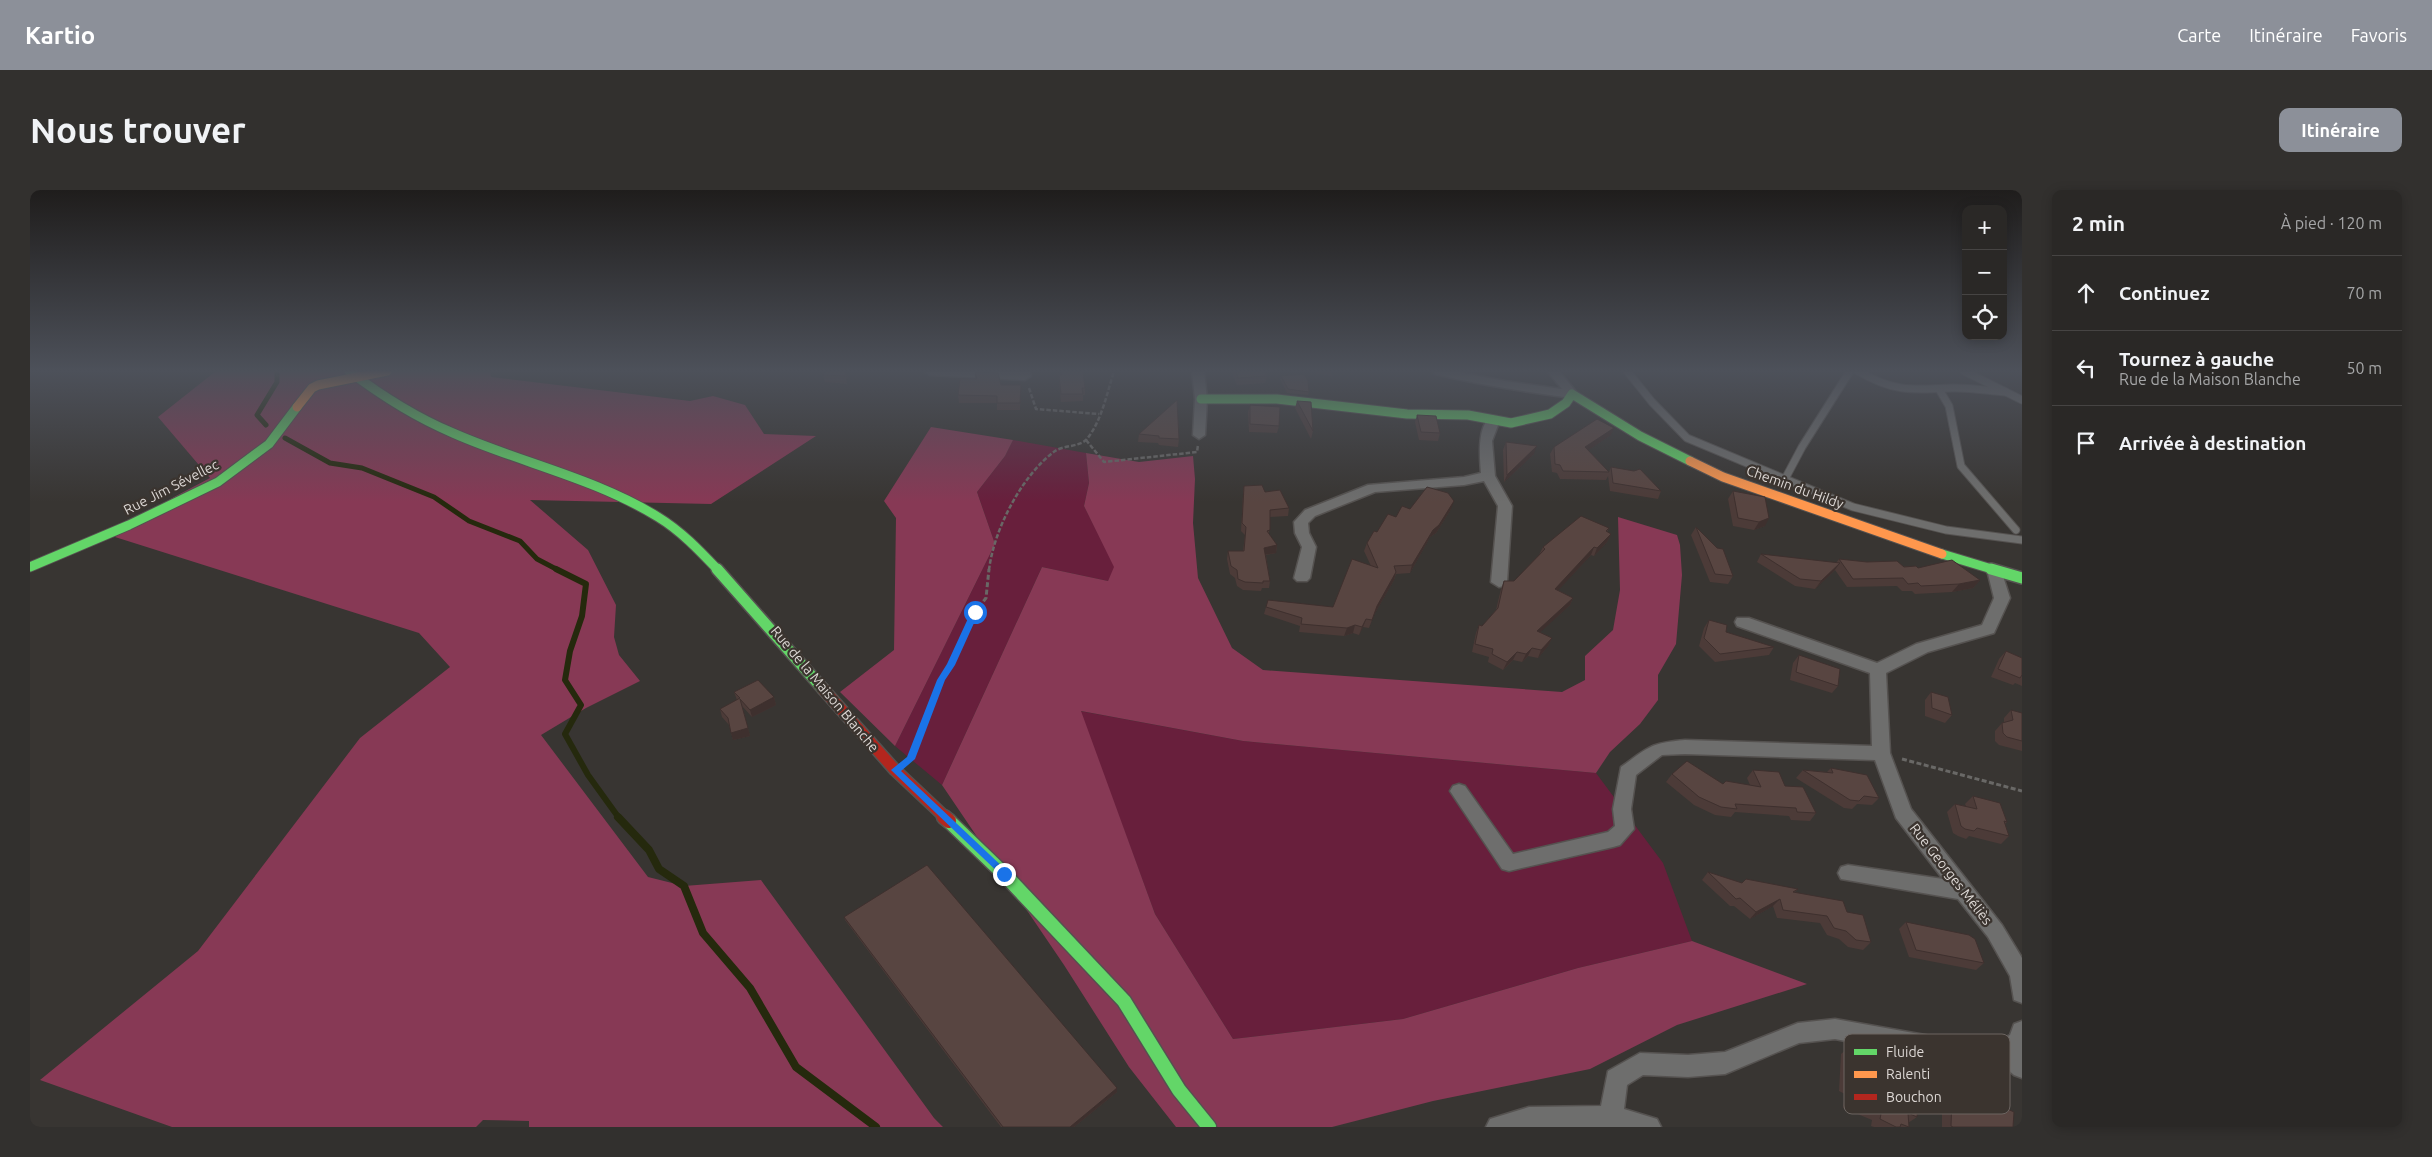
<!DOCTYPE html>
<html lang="fr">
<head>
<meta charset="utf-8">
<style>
	:root { --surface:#2a2826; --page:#32302e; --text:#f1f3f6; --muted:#a5a6a7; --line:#464443; --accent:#8c9099 }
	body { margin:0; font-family:Ubuntu,sans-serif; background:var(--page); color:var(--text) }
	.controls { position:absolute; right:15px; top:15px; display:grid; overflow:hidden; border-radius:10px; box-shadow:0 2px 12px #0003 }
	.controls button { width:45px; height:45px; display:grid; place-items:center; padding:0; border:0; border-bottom:1px solid var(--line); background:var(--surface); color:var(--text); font:25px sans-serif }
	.stop { position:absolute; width:15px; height:15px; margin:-11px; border:4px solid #1a73e8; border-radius:50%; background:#fff }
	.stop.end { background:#1a73e8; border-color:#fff; box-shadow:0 1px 5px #0008 }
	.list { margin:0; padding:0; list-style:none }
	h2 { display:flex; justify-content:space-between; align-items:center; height:65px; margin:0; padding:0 20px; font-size:21px }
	h2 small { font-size:16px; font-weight:400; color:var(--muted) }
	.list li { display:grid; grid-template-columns:32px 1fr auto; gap:15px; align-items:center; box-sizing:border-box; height:75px; padding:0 20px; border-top:1px solid var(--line) }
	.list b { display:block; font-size:19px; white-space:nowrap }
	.list p { margin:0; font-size:16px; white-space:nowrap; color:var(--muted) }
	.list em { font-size:16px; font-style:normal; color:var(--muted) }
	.icon { flex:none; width:28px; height:28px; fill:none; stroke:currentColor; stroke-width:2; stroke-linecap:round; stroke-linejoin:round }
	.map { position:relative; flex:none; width:1992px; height:937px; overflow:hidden; border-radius:10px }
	header { display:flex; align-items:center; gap:30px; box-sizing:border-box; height:70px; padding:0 25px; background:var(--accent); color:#fff }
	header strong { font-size:24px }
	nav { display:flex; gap:28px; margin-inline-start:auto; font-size:18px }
	.intro { display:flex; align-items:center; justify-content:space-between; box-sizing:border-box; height:120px; padding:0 30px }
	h1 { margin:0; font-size:35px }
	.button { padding:12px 22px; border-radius:10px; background:var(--accent); color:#fff; font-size:18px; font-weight:700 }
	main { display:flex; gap:30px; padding:0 30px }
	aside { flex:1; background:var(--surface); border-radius:10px; box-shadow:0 2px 12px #0003 }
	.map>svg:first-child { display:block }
	.green { fill:#681f3c }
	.forest { fill:#873955 }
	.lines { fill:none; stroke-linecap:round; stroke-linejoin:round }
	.stream-far2 { stroke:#25290d; stroke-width:5 }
	.stream-far1 { stroke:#25290d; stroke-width:6 }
	.stream { stroke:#25290d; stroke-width:8 }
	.lane-casing { stroke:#555250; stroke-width:9 }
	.street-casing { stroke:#555250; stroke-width:3 }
	.fast-far2-casing { stroke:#555250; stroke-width:11 }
	.fast-far1-casing { stroke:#555250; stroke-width:14 }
	.fast-casing { stroke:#555250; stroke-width:17 }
	.slow-casing { stroke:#555250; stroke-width:11 }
	.jam-far1-casing { stroke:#555250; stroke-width:14 }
	.jam-casing { stroke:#555250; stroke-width:17 }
	.path-far1 { stroke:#696866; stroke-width:2.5; stroke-dasharray:4.5 2; stroke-linecap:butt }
	.path { stroke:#696866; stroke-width:3; stroke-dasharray:5 2.5; stroke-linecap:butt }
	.lane { stroke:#6e6e6d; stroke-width:7 }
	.street { fill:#6e6e6d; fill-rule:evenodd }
	.fast-far2 { stroke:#63d668; stroke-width:9 }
	.fast-far1 { stroke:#63d668; stroke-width:11 }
	.fast { stroke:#63d668; stroke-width:14 }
	.slow { stroke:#ff974d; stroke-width:9 }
	.jam-far1 { stroke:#b3261e; stroke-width:11 }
	.jam { stroke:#b3261e; stroke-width:14 }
	.wall { fill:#4c3b38 }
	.shaded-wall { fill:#3e302e }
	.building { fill:#584541; stroke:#3e302e }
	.route { fill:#1a73e8 }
	.labels { text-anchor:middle; stroke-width:4.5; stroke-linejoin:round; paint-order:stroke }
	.street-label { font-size:14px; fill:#ddd8d5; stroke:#3b342f }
	.key { fill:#3b342f; stroke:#6c6561; stroke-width:1 }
	.key-label { font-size:14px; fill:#ddd8d5 }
</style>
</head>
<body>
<header>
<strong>Kartio</strong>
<nav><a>Carte</a><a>Itinéraire</a><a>Favoris</a></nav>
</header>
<div class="intro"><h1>Nous trouver</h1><a class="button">Itinéraire</a></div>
<main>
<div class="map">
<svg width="1992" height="937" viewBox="0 0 1992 937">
	<rect width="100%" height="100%" fill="#383532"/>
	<g class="green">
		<path d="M983,250l73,13 3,30 -5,23 31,61 -7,14 -66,-14 -100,218 -47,-39 100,-202 -18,-52 28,-36z"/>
		<path d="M1050,521l163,30 353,32 67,90 29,78 -114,27 -175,51 -170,20 -78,-125z"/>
	</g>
	<g class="forest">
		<path d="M186,181h274l1,6 199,24 23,-5 32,9 19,29 52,2 -105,68 -181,-4 58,50 28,55 -2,32 5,18 21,26 -54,27 -45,27 107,142 36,9 77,-6 173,238 9,9h-414v-6l-46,-1 -7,7h-304l-132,-47 158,-129 162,-213 90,-71 -31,-34 -304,-96 59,-40 36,-19 -52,-61z"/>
		<path d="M901,237l82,13 -8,16 -28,36 18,52 -100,202 -55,-54 54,-42 2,-132 -12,-17z"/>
		<path d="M1056,263l53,9 54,-6 2,23 -2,44 5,55 34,70 31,22 299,22 23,-12v-24l28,-26 7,-40 -2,-73 59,18 3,10 2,30 -6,69 -18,31v25l-18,24 -30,28 -14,21 -353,-32 -162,-30 74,203 78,125 170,-20 175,-51 114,-27 115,43 -130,41 -87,44 -157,32 -101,26h-156l-47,-60 -65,-102 -122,-180 100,-218 66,14 6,-14 -30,-61 5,-23z"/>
	</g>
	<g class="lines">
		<g class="stream-far2">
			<path d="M236,235l-9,-10 20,-33v-11"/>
			<path d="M255,248l45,25 32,5 72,29 35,24 51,20 17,18 21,11"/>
		</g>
		<path class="stream-far1" d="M526,379l30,15 -4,32 -12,35 -5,29 16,25 -16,29 23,41 31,43"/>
		<path class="stream" d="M588,627l31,33 10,19 25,17 19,47 47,55 46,79 80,60"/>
		<g class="lane-casing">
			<g id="lane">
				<path d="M1597,181l25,31 35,36 98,41"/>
				<path d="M1820,181l-48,76 -17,32 68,28 93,23 76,10"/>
				<path d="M1828,181c35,21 54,19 93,17 18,-1 37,3 55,4"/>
				<path d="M1934,181l58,29"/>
				<path d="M1909,199l10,17 12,60 55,64"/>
			</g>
		</g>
		<g class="street-casing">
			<g id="street">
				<path d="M894,181h106l1,5 -6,4 -95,-5z"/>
				<path d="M1162,181h12l3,28 -2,36 -6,4 -6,-4 2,-36z"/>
				<path d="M1403,181h20l52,10 57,8 -15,-18h12l19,23 -6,4c-46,-6 -92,-13 -137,-24z"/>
				<path d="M1464,226l6,4 -8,21 3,35 17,30 -5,76 -3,4 -5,1 -8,-5 7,-76 -14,-25 -20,4 -89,7 -60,24 -7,7 1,10 7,14 -6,31 -3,3h-10l-3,-3 8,-31 -7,-14 -1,-11 11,-12 63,-25 96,-8 17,-4c-1,-13 -5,-52 13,-57z"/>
				<path d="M1964,375l7,5 9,28 -16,35 -66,19 -42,21 4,80 21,56 91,116 20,33v45l-8,-3 -4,-24 -22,-39 -30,-38 -117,-20 -3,-6 3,-6 7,-2 95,14 -47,-61 -21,-58 -190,-6 -23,1 -26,20 -5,34 3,20 -14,16 -7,2 -104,24 -7,-2 -52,-78 3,-5 6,-2 6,2 48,68 95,-22 7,-6 -2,-17 8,-42c28,-20 29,-24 64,-27l187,6 -2,-73 -133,-47 -2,-4 2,-4h12l128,45 39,-19 66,-19 12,-27 -7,-28z"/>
				<path d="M1805,829l135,24 30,-3 10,-5 4,-11 8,-3v57l-8,-3 -16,-14 -28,4 -135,-26 -36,4 -74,31 -37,3 -45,-2 -16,10 -3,24 33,10 4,8h-175l4,-8 39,-12 72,-1 7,-35 32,-18 48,2 37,-3 73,-29z"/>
			</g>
		</g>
		<g class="fast-far2-casing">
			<g id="fast-far2">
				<path d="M319,181c33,25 66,46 104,62 68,30 142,45 205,84 23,14 41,33 60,53"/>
				<path d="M1171,209h76l130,15 61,1 43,8 39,-9 16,-11 6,-9 68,42 50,25"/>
				<path d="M1912,364l53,16"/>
				<path d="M0,377l99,-42 89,-43 51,-38 28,-37"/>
			</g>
		</g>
		<g class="fast-far1-casing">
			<g id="fast-far1">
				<path d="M687,379l106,120"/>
				<path d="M1961,379l31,9"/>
			</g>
		</g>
		<g class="fast-casing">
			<path id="fast" d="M919,631l55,53 120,127 55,89 30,37"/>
		</g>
		<g class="slow-casing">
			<g id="slow">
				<path d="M267,217l15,-19 6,-3 69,-14"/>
				<path d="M1660,271l33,16 219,77"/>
			</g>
		</g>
		<g class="jam-far1-casing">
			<path id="jam-far1" d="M793,499l72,81 51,48"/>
		</g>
		<g class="jam-casing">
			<path id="jam" d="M914,627l5,4"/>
		</g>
		<g class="path-far1">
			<path d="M999,198l7,21 63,5"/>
			<path d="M1056,250l18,22 93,-10 1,-7"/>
			<path d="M959,380c5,-41 33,-95 66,-119 9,-6 25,-4 32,-12 15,-19 20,-46 27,-68"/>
		</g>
		<g class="path">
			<path d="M881,567l30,-77 10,-15 24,-53 11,-14 3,-29"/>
			<path d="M1872,569l120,32"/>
		</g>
		<use href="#lane" class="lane"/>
		<use href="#street" class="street"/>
		<use href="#fast-far2" class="fast-far2"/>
		<use href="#fast-far1" class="fast-far1"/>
		<use href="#fast" class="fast"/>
		<use href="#slow" class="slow"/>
		<use href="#jam-far1" class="jam-far1"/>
		<use href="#jam" class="jam"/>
	</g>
	<g class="wall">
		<path d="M792,181h25v13l-22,-2z"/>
		<path d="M1031,181h22l2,17v7h-2v6l-22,1 -2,-19v-8h2z"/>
		<path d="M1201,181h33l3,5 -2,7 -28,2z"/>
		<path d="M1286,181h17l-1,5 -16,-2z"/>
		<path d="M945,182l26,13h20l-1,25h-23v-7h-38l-1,-8 17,-16z"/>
		<path d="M1251,186l28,16 -1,3 -21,-2 -7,-14z"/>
		<path d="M1147,210l2,39 -1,8 -19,-2 -1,-2 -20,-1 1,-8z"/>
		<path d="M1267,211l16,30 -2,8 -16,-31z"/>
		<path d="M1220,215l29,21 -2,7 -28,-1 -1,-20z"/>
		<path d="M1387,225l23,18 -2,8 -19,-1 -4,-18z"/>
		<path d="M1581,245l-23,15 21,22 2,-5 50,24 -3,8 -48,-8 -2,-15 -2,4 -46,-1 -3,-6 -5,-1 -2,-18 4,-7z"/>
		<path d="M1476,252l28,12 -30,28 -1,-32z"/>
		<path d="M1214,296l21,6 24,16 -1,8 -18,1 -1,17 8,11 -1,8 -10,2 4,26 -1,7h-7l-1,3 -18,-1 -6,-4 -2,-8 -5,-4 -3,-15 1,-8h15l2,-16 -4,-4 2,-37z"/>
		<path d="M1703,301l32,35 -11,4 -21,-4 -5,-27z"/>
		<path d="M1380,319h41l-15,24 -6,4 -20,36 -14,1 -2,6 -19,33 -6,15 -6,-1 -4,8 -6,-2 -9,3 -45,-4 1,-6 -36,-12 2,-7h67l38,-41 -7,-15 3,-8 10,-11 19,-15z"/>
		<path d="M1666,337l37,49 -5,8 -18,-2 -19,-47z"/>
		<path d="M1579,338l-2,4 4,2 -4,8 -13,14 -3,-1 -33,35 15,8 -3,7 -30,27 12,6 -4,8 -10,12 -10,-2 -6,6 -9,-2 -10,10 -15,-8 1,-5 -17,-5 4,-19 3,-8 3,1 14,-16 5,-21 3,-8h10l25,-26 4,-8z"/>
		<path d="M1731,364l75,9 3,-4 79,9 62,12 -7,8 -21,4 -37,2 -3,-3h-10l-5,-5 -50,1 -12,-17 -20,19 -20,-3 -38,-24z"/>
		<path d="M1679,430l17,12 48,15 -5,8 -54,7 -16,-16 5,-18z"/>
		<path d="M1976,461l16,7v28l-7,-3 -2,2 -22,-8 8,-18z"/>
		<path d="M1769,465l39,31 -6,7 -42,-13 3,-17z"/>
		<path d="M704,502l40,5 2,8 -24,12 -10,-11 8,30 -17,4 -4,-15 -7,-8 -2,-8 17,-9z"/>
		<path d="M1901,502l21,23 -7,8 -20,-7v-16z"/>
		<path d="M1981,520l11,3v38l-23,-6 -4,-4v-10l7,-8 2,-1v-4z"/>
		<path d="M1801,578l48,30 -7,7 -15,-1 -5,5 -8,-1 -48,-30 7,-8 24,2z"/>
		<path d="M1723,580l32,16 31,27 -6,8 -19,-1 -2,-4 -54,-4 -4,5 -16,-2 -21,-10 -28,-23 6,-8 51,10 27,1 -3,-7z"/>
		<path d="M1943,606l34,26 -2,2 4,12 -8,8 -32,-8 -3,3 -8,-3 -5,-3 -6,-21 8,-8 11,2 -1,-2z"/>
		<path d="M1678,682l34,11 56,6 -3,3 52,20 24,30 -8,8 -15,-3 -9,-8 -12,-4 -7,-12 -43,-5 -4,-12 -23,13 -16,-13h-4l-28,-26z"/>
		<path d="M814,727l273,171v4l-43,35h-73l-156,-207z"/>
		<path d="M1876,732l78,41 -8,7 -67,-13 -10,-28z"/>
		<path d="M1819,857l32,38 36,32 -9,6 1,4h-35l-3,-1 1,-6 -29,-12 2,-14 -6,-3 2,-37z"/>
		<path d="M1922,907l19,8v-2l10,-6 32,30h-71v-24z"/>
	</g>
	<g class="shaded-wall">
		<path d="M816,181h1v13l-1,-8z"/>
		<path d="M1584,238l-3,7 -30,20 4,-8z"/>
		<path d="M1507,256l-3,8 -30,28 3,-7z"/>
		<path d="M1424,311l-3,8 -15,24 -6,4 -20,36 2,-8 21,-35z"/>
		<path d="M1739,328l-4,8 -11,4 5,-8z"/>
		<path d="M1581,344l-4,8 -13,14 3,-8z"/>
		<path d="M1247,355l-1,8 -13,2 1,-7z"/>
		<path d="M1564,357l-3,8 -39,42 3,-8z"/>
		<path d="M1810,373l-6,8 -19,18 6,-8z"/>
		<path d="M1366,382l-2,8 -19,33 -6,15 8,-22z"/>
		<path d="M1950,390l-7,8 -21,4 7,-8z"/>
		<path d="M1543,408l-3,7 -36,33 3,-7z"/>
		<path d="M1336,429l-3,8 -4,8 3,-8z"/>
		<path d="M1325,435l-2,8 -9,3 3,-8z"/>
		<path d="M1522,448l-4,8 -10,12 3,-8z"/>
		<path d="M1502,458l-4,8 -6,6 4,-8z"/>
		<path d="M1487,462l-4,8 -10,10 4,-8z"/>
		<path d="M744,507l2,8 -24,12 -2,-7z"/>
		<path d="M718,538l2,8 -17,4 -2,-7z"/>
		<path d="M1750,709l-7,7 -23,13 6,-7z"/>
		<path d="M1087,898v4l-43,35h-4z"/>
	</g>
	<g class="building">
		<path d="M795,181h21v5l-23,-1z"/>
		<path d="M1031,181h22l2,17h-3l1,6h-22l-2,-19h3z"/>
		<path d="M1206,181h28l3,5 -29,2z"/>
		<path d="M945,182l23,1 3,12h20l-1,18h-23v-7l-39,-1 2,-16h17z"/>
		<path d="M1274,184l4,7 1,11 -21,-3 -7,-13z"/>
		<path d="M1147,210l2,39 -20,-1v-2l-20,-2z"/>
		<path d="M1267,211l14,1 2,29z"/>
		<path d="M1220,215l30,2 -1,19 -29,-2z"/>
		<path d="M1387,225l19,1 4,17 -19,-1z"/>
		<path d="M1567,229l17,9 -29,19 24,25 -46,-1 -3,-6 -5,-1 -1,-17z"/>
		<path d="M1476,252l31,4 -30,29z"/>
		<path d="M1581,277l23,4 6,-2 21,22 -48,-8z"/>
		<path d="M1232,295l3,7 15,-2 9,18 -19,2v20l-3,1 10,14 -13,3 6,33h-7v2l-18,-1 -7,-3 -1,-9 -6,-4 -3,-15h16l2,-24 -4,-4 2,-37z"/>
		<path d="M1397,297l21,6 6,8 -15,24 -6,5 -21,35 -18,1 2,6 -19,34 -5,14 -6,-1 -4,8 -7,-2 -8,3 -46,-4 1,-6 -36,-11 2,-7 65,7 19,-48 26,9 -11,-25 7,-12 3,1 11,-18 8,3 6,-11 8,3z"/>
		<path d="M1703,301l32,6 4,21 -10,4 -21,-4z"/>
		<path d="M1551,326l28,12 -3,3 5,3 -14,14 -3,-1 -39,42 18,9 -36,33 15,7 -11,12 -9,-2 -6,6 -9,-2 -10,10 -15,-8 1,-5 -18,-5 4,-19 3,1 16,-18 6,-27h10l31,-32 -2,-2z"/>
		<path d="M1666,337l21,21 6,1 10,27 -18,-2z"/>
		<path d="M1731,364l79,9 -19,18 -21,-2z"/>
		<path d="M1809,369l28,3 30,-1 7,6 12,-1 2,2 34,-8 28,20 -21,4 -38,2 -3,-3 -10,1 -5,-6 -50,1z"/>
		<path d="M1679,430l18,5 -1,7 48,15 -54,7 -16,-16z"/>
		<path d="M1976,461l16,7v17l-2,3 -22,-9z"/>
		<path d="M1769,465l41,14 -2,17 -42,-14z"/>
		<path d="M728,490l16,17 -24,13 -10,-11 8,29 -17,5 -3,-15 -8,-9 20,-11 -6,-6z"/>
		<path d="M1901,502l17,5 4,18 -20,-7z"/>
		<path d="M1981,520l11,3v28l-15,-4 -4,-4 -1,-10 11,-3z"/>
		<path d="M1657,571l36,23 3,-3 35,6 -8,-17 26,2 6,14 18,1 13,26 -19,-1 -1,-4 -61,-4 2,5 -16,-2 -22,-10 -27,-23z"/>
		<path d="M1801,578l36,7 12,23 -15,-2 -5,5 -9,-1 -47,-30 30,3z"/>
		<path d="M1943,606l27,7 7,19 -3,-1 5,15 -32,-8 -3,3 -9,-2 -4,-3 -6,-22 22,5z"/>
		<path d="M897,675l190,223 -47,39h-67l-159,-210z"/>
		<path d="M1678,682l34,11 4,-4 52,10 -5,3 50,9 4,11 16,3 8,27 -15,-2 -10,-9 -12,-3 -7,-12 -44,-6 -3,-11 -24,13 -16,-14 -4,1z"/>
		<path d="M1876,732l63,13 6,4 9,24 -68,-13z"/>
		<path d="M1819,857l34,15 -2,23 37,14 -1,18 -9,-4 1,14 -8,-3 -1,3h-4l-16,-8 1,-5 -29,-13 1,-14 -5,-2z"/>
		<path d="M1922,907l28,12 1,-12 33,15 -1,15h-60l-2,-1z"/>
	</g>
	<linearGradient id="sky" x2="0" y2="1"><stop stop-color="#1f1d1c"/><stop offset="0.58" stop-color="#4d515a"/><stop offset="1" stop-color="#4d515a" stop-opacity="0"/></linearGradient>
	<rect width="1992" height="312" fill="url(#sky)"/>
	<path class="route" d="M945,420l4,2 -24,53 -10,15 -30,79 -14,12 106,100v6l-3,1 -113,-108 16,-13 30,-77 10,-16 24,-52z"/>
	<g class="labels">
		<g class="street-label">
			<text transform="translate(141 297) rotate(-27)" y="5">Rue Jim Sévellec</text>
			<text transform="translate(1765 297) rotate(20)" y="5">Chemin du Hildy</text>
			<text transform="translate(795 499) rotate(50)" y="5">Rue de la Maison Blanche</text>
			<text transform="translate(1921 684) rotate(52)" y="5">Rue Georges Méliès</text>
		</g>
	</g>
	<rect x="1814" y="844" width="166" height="80" rx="8" class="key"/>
	<rect x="1824" y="859" width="23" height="6" fill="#63d668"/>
	<rect x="1824" y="881" width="23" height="7" fill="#ff974d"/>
	<rect x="1824" y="904" width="23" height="6" fill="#b3261e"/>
	<g class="key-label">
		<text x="1856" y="867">Fluide</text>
		<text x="1856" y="889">Ralenti</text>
		<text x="1856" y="912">Bouchon</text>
	</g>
</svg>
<div class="controls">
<button>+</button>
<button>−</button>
<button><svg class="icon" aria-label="locate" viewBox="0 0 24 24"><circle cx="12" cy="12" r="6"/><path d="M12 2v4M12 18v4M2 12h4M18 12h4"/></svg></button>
</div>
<div class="stop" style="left:945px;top:422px"></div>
<div class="stop end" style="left:974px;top:684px"></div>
</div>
<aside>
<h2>2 min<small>À pied · 120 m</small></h2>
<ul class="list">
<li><svg class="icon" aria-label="ahead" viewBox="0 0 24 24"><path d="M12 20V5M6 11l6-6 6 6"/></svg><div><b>Continuez</b></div><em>70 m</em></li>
<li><svg class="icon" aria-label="left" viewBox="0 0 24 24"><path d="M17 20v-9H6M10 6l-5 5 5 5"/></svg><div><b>Tournez à gauche</b><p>Rue de la Maison Blanche</p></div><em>50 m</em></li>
<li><svg class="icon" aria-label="arrive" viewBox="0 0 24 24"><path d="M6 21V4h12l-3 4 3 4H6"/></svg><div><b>Arrivée à destination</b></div></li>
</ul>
</aside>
</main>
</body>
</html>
